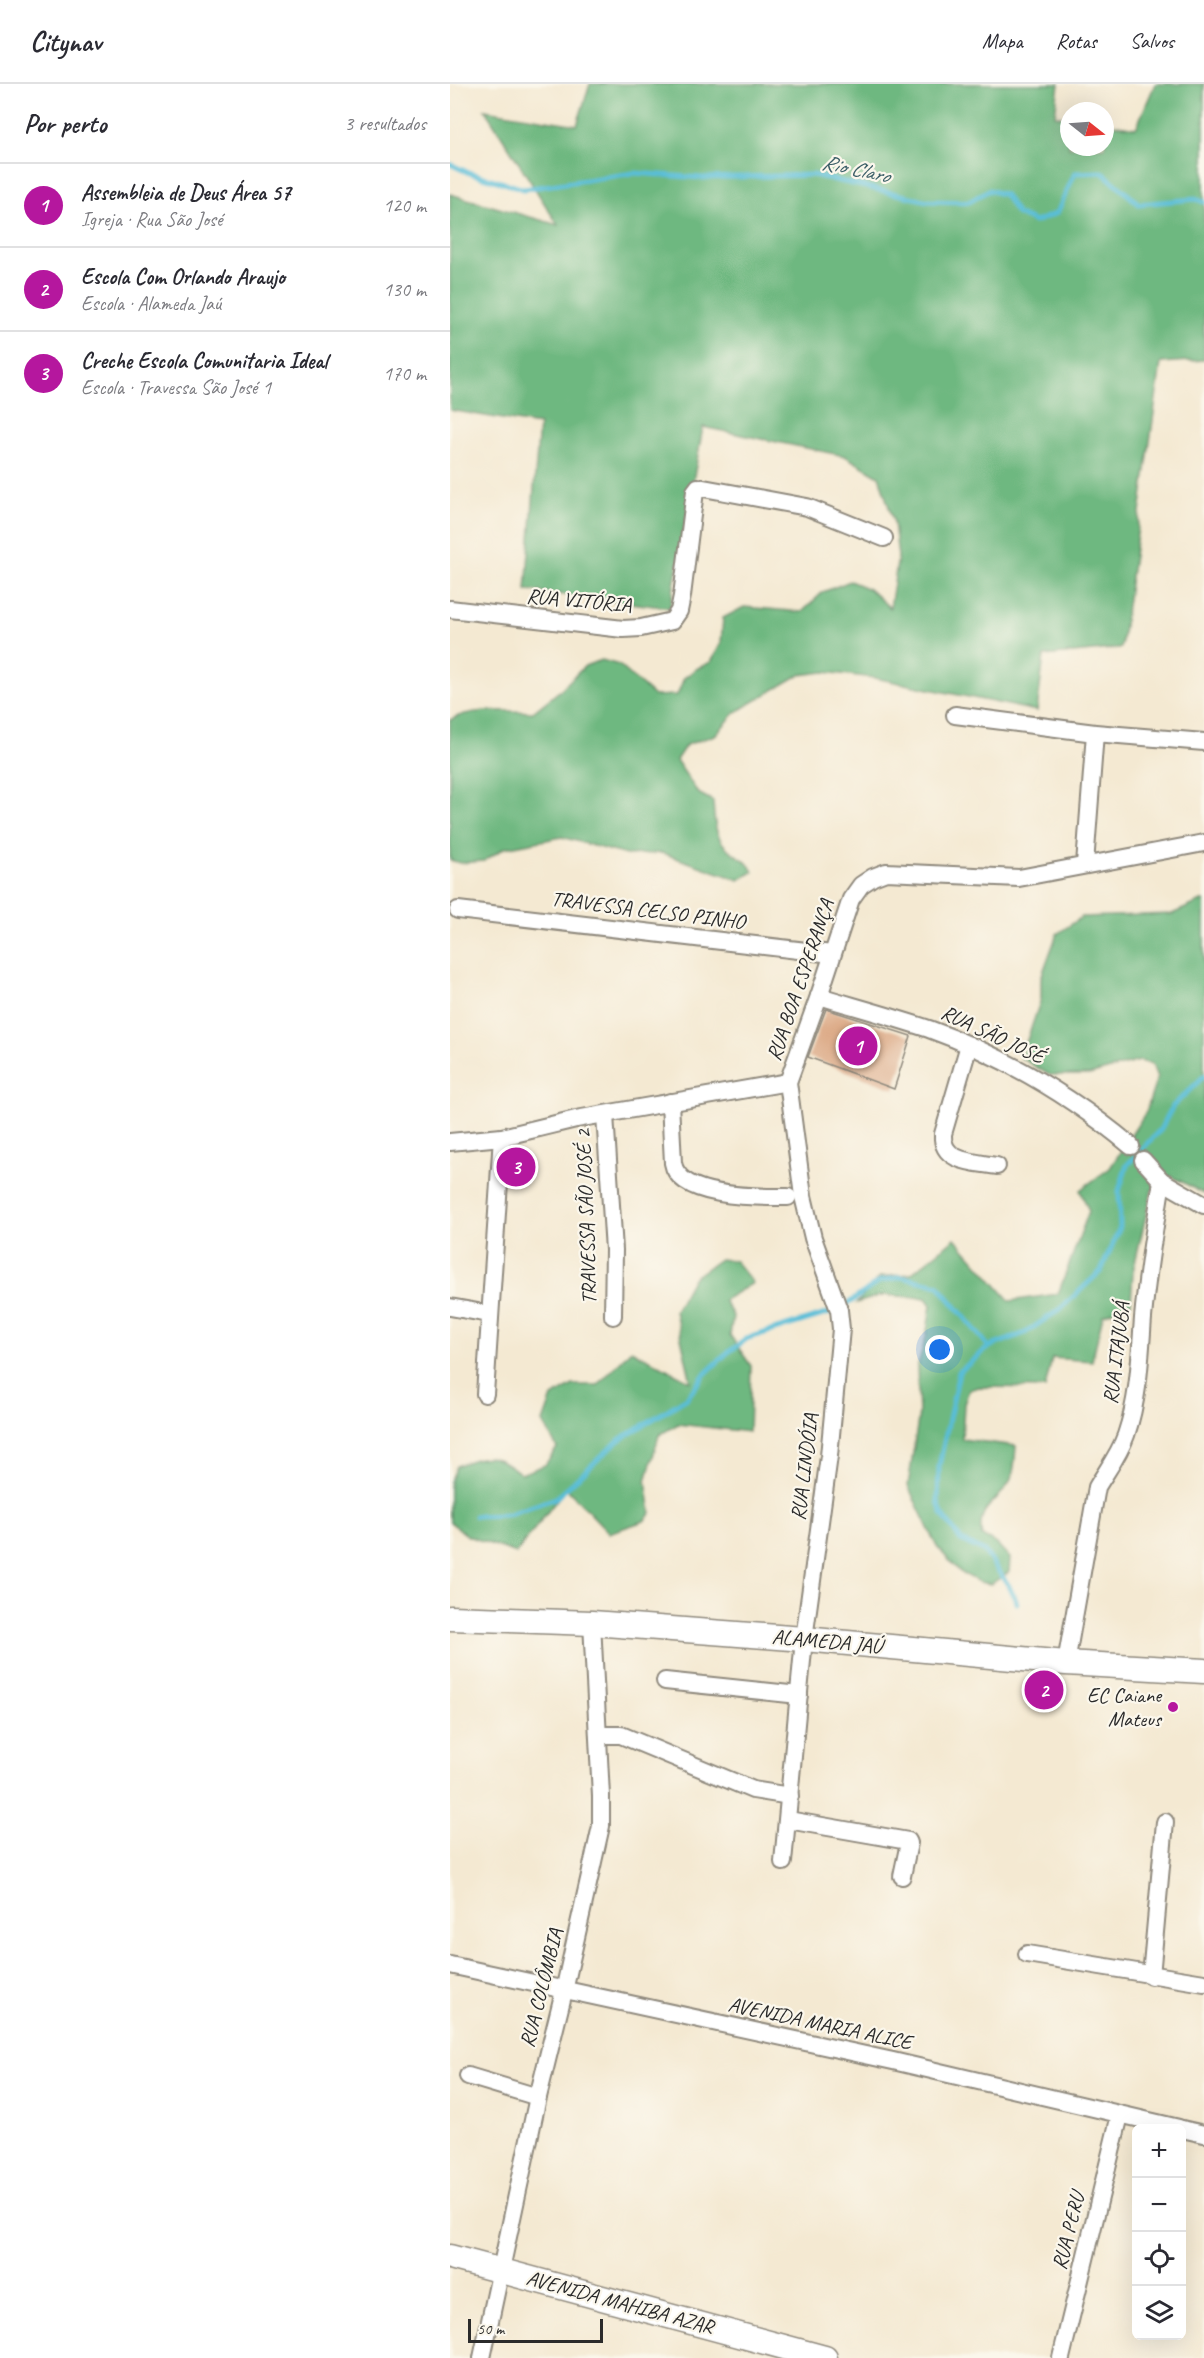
<!DOCTYPE html>
<html lang="pt">
<head>
<meta charset="utf-8">
<style>
	:root { --surface:#fff; --page:#f2f2f3; --text:#2b2b33; --muted:#7c7c81; --line:#e1e1e2; --accent:#b5179e }
	body { margin:0; font-family:Caveat,sans-serif; background:var(--page); color:var(--text) }
	.controls { position:absolute; right:18px; bottom:18px; display:grid; overflow:hidden; border-radius:9px; box-shadow:0 6px 24px #0002 }
	.controls button { width:54px; height:54px; display:grid; place-items:center; padding:0; border:0; border-bottom:2px solid var(--line); background:var(--surface); color:var(--text); font:30px sans-serif }
	.compass { position:absolute; left:610px; top:18px; width:54px; height:54px; border-radius:50%; background:var(--surface); box-shadow:0 6px 24px #0002; rotate:107deg }
	.scale { position:absolute; left:18px; bottom:15px; width:135px; box-sizing:border-box; padding-left:6px; border:3px solid #2b2b2b; border-top:0; font-size:16px; line-height:21px; white-space:nowrap; color:#2b2b2b; -webkit-text-stroke:4px #fbf7ec; paint-order:stroke }
	.you { position:absolute; left:490px; top:1266px; width:21px; height:21px; margin:-15px; border:4px solid #fff; border-radius:50%; background:#1a73e8; box-shadow:0 0 0 9px #1a73e833 }
	.badge { display:grid; place-items:center; width:39px; height:39px; border-radius:50%; background:var(--accent); color:#fff; font-size:20px; font-weight:700 }
	.pin { position:absolute; translate:-50% -50%; border:3px solid #fff; box-shadow:0 2px 6px #0006 }
	.list { margin:0; padding:0; list-style:none }
	h2 { display:flex; justify-content:space-between; align-items:center; height:78px; margin:0; padding:0 24px; font-size:26px }
	h2 small { font-size:20px; font-weight:400; color:var(--muted) }
	.list li { display:grid; grid-template-columns:39px 1fr auto; gap:18px; align-items:center; box-sizing:border-box; height:84px; padding:0 24px; border-top:2px solid var(--line) }
	.list b { display:block; font-size:22px; white-space:nowrap }
	.list p { margin:0; font-size:20px; white-space:nowrap; color:var(--muted) }
	.list em { font-size:20px; font-style:normal; color:var(--muted) }
	.icon { flex:none; width:33px; height:33px; fill:none; stroke:currentColor; stroke-width:2; stroke-linecap:round; stroke-linejoin:round }
	.map { position:relative; flex:none; width:754px; height:2274px; overflow:hidden }
	header { display:flex; align-items:center; gap:36px; box-sizing:border-box; height:84px; padding:0 30px; background:var(--surface); border-bottom:2px solid var(--line) }
	header strong { font-size:28px }
	nav { display:flex; gap:33px; margin-inline-start:auto; font-size:21px }
	main { display:flex }
	aside { flex:1; background:var(--surface) }
	.map>svg:first-child { display:block }
	.forest { fill:#6eb880; stroke:#4c7256; stroke-width:1.5 }
	.lines { fill:none; stroke-linecap:round; stroke-linejoin:round }
	.stream { stroke:#59bdd7; stroke-width:5 }
	.building { fill:#ddab88 }
	.street-casing { stroke:#908a7e; stroke-width:20 }
	.secondary-casing { stroke:#908a7e; stroke-width:27 }
	.street { stroke:#fff; stroke-width:16 }
	.secondary { stroke:#fff; stroke-width:24 }
	.poi-dot { fill:#b5179e; stroke:#fbf7ec; stroke-width:2 }
	.labels { text-anchor:middle; stroke-width:4.5; stroke-linejoin:round; paint-order:stroke }
	.street-label { font-size:21px; fill:#2b2b2b; stroke:#fbf7ec }
	.poi-label { font-size:21px; fill:#2b2b2b; stroke:#fbf7ec; text-anchor:end }
	.water-label { font-size:22px; font-style:italic; fill:#3b5e67; stroke:#fbf7ec }
</style>
</head>
<body>
<header>
<strong>Citynav</strong>
<nav><a>Mapa</a><a>Rotas</a><a>Salvos</a></nav>
</header>
<main>
<aside>
<h2>Por perto<small>3 resultados</small></h2>
<ul class="list">
<li><span class="badge">1</span><div><b>Assembleia de Deus Área 57</b><p>Igreja · Rua São José</p></div><em>120 m</em></li>
<li><span class="badge">2</span><div><b>Escola Com Orlando Araujo</b><p>Escola · Alameda Jaú</p></div><em>130 m</em></li>
<li><span class="badge">3</span><div><b>Creche Escola Comunitaria Ideal</b><p>Escola · Travessa São José 1</p></div><em>170 m</em></li>
</ul>
</aside>
<div class="map">
<svg width="754" height="2274" viewBox="0 0 754 2274">
	<rect width="100%" height="100%" fill="#fbf7ec"/>
	<filter id="ink" filterUnits="userSpaceOnUse"><feTurbulence type="fractalNoise" baseFrequency=".0167" numOctaves="2"/><feDisplacementMap in="SourceGraphic" scale="12" xChannelSelector="R" yChannelSelector="G"/><feConvolveMatrix kernelMatrix="1 2 1 2 8 2 1 2 1" color-interpolation-filters="sRGB"/></filter>
	<filter id="wash" filterUnits="userSpaceOnUse"><feTurbulence type="fractalNoise" baseFrequency=".008" numOctaves="4" result="noise"/><feDisplacementMap in="SourceGraphic" scale="24" xChannelSelector="R" yChannelSelector="G"/><feGaussianBlur stdDeviation="1.35" result="paint"/><feColorMatrix in="noise" values="0 0 0 0 0 0 0 0 0 0 0 0 0 0 0 0 0 1.4 0 .05"/><feComposite in="paint" operator="in"/></filter>
	<g filter="url(#wash)">
		<rect width="100%" height="100%" fill="#f4e9d2"/>
		<g class="forest">
			<path d="M140,0h469l-4,31 14,3v29h36v-24l31,5 19,-44h49v276l-43,3 -40,285 -77,8 -7,55 -162,-33 -51,-6 -25,3 -63,37 -21,23 -29,10 -10,15 22,33 15,8c1,15 1,34 13,46 10,10 21,11 27,25l-14,8 -77,-27 -36,2 -64,-18 -58,11 -20,13 -24,2 -10,-3v-140c22,-13 58,-9 83,-8l25,-20 27,-26 17,-6 17,5 35,31 23,-1 7,-17 12,-9 15,-7 10,-19 2,-25 21,-11 58,5 21,-20 27,-11 19,8 21,19 8,-51 -4,-34 -15,-47 -34,-20 -142,-29 -33,181 -144,-18 13,-165 -89,-15v-216l108,31 -73,-115 92,15z"/>
			<path d="M754,816v294l-33,-18 -19,14 -19,81 -2,32 -28,12 -11,46 -40,-3 -7,30 -67,-1 -9,3 -5,14 -2,35 54,7c-1,11 -1,23 -5,33 -9,23 -36,25 -29,57l15,8 13,14 -1,14 -18,12 -12,-2 -19,-10 -23,-25 -29,-61 11,-73 -2,-46 9,-30 5,-32 -5,-7 -44,-3 -25,8 23,-26 31,-3 44,-36 55,63 48,-7 31,-83 -9,-21 30,-22 36,-56 11,-34 -5,-14 -13,-3 -50,14h-40l-28,-17 20,-59v-21l16,-44 25,-17 90,-3z"/>
			<path d="M270,1175l15,2 18,22 -29,17 9,16 -3,19 21,31 -2,66 -71,-8 -19,11 -13,46 5,32 -7,8 -35,12 -43,-45 -50,65 -48,-17 -18,-14v-42l6,-14c31,-12 37,-14 65,8l24,-9 12,-17 -14,-26 9,-25 21,-12h25l33,-35 60,32 -16,-71 18,-33z"/>
		</g>
		<g class="lines">
			<g class="stream">
				<path d="M0,80l17,8 57,17 110,-16 68,5 111,-3 115,26 41,1 20,-12 16,5 12,19 18,8 22,-9 18,-40 27,-1 37,32 56,-5 9,3"/>
				<path d="M25,1432l31,-1 50,-17 63,-58 68,-42 17,-23 23,-22 21,-15 91,-28 41,-29 21,-4 37,8 51,62"/>
				<path d="M567,1519l-8,-17 -24,-34 -24,-12 -19,-26 -4,-12 1,-36 20,-94 30,-25 36,-14 34,-23 42,-39 19,-44 -1,-36 8,-26 33,-35 13,-24 31,-30"/>
			</g>
		</g>
		<g id="blocks">
			<path class="building" d="M376,925l85,27 -17,53 -86,-32z"/>
		</g>
	</g>
	<g filter="url(#ink)">
		<use href="#blocks" fill-opacity="0" stroke="#908a7e" stroke-width="1.5"/>
		<g class="lines">
			<g class="street-casing">
				<g id="street">
					<path d="M0,525l173,20 18,-1 31,-7 7,-10 3,-15 13,-105 3,-4 109,20 77,31"/>
					<path d="M505,631l140,18 109,9"/>
					<path d="M635,780l10,-131"/>
					<path d="M8,826l374,44"/>
					<path d="M369,912c37,11 74,21 110,33 75,27 141,66 202,117"/>
					<path d="M519,961l-26,89c-2,29 32,28 54,32"/>
					<path d="M220,1018l3,61c6,36 87,34 115,34"/>
					<path d="M155,1031l9,135 -1,66"/>
					<path d="M0,1058l52,-5 74,-18 212,-37"/>
					<path d="M693,1076l19,21 42,24"/>
					<path d="M0,1223l39,7"/>
					<path d="M35,1310l17,-257"/>
					<path d="M616,1579l31,-176c10,-17 22,-32 29,-52 13,-38 14,-77 17,-117 4,-46 12,-92 19,-137"/>
					<path d="M215,1597l134,14"/>
					<path d="M148,1651h23l132,55 37,6"/>
					<path d="M338,1736l120,21 1,2 -7,33"/>
					<path d="M333,1778l21,-223 25,-183 12,-127 -2,-19 -26,-72 -10,-42 -15,-114 31,-86 32,-97 10,-14 12,-8 13,-5 133,6 185,-35"/>
					<path d="M577,1870l177,29"/>
					<path d="M0,1881l443,96 286,67"/>
					<path d="M701,1892l14,-154"/>
					<path d="M18,1992l70,21"/>
					<path d="M732,2045l22,5"/>
					<path d="M32,2274l56,-261 26,-106 37,-165v-30l-9,-173"/>
					<path d="M611,2274l59,-243"/>
				</g>
			</g>
			<g class="secondary-casing">
				<g id="secondary">
					<path d="M0,1534l142,5 212,16 262,24 138,8"/>
					<path d="M0,2173l375,101"/>
				</g>
			</g>
			<use href="#street" class="street"/>
			<use href="#secondary" class="secondary"/>
		</g>
	</g>
	<circle class="poi-dot" cx="723" cy="1623" r="6"/>
	<g class="labels">
		<g class="street-label">
			<text transform="translate(129 516) rotate(5)" y="7">RUA VITÓRIA</text>
			<text transform="translate(198 826) rotate(7)" y="7">TRAVESSA CELSO PINHO</text>
			<text transform="translate(350 896) rotate(-71)" y="7">RUA BOA ESPERANÇA</text>
			<text transform="translate(543 950) rotate(25)" y="7">RUA SÃO JOSÉ</text>
			<text transform="translate(136 1133) rotate(-92)" y="7">TRAVESSA SÃO JOSÉ 2</text>
			<text transform="translate(666 1269) rotate(-83)" y="7">RUA ITAJUBÁ</text>
			<text transform="translate(354 1383) rotate(-83)" y="7">RUA LINDÓIA</text>
			<text transform="translate(377 1557) rotate(5)" y="7">ALAMEDA JAÚ</text>
			<text transform="translate(91 1904) rotate(-76)" y="7">RUA COLÔMBIA</text>
			<text transform="translate(370 1939) rotate(12)" y="7">AVENIDA MARIA ALICE</text>
			<text transform="translate(618 2147) rotate(-76)" y="7">RUA PERU</text>
			<text transform="translate(170 2218) rotate(15)" y="7">AVENIDA MAHIBA AZAR</text>
		</g>
		<g class="poi-label">
			<text x="711" y="1618">EC Caiane<tspan x="711" dy="24">Mateus</tspan></text>
		</g>
		<g class="water-label">
			<text transform="translate(406 84) rotate(12)" y="8">Rio Claro</text>
		</g>
	</g>
</svg>
<div class="controls">
<button>+</button>
<button>−</button>
<button><svg class="icon" aria-label="locate" viewBox="0 0 24 24"><circle cx="12" cy="12" r="6"/><path d="M12 2v4M12 18v4M2 12h4M18 12h4"/></svg></button>
<button><svg class="icon" aria-label="layers" viewBox="0 0 24 24"><path d="M12 4l9 5-9 5-9-5zM3 14l9 5 9-5"/></svg></button>
</div>
<svg class="compass" viewBox="-18 -18 36 36"><path d="M0-13l5 13h-10z" fill="#e53935"/><path d="M0 13l5-13h-10z" fill="#7c7c81"/></svg>
<div class="scale">50 m</div>
<div class="you"></div>
<div class="pin badge" style="left:408px;top:962px">1</div>
<div class="pin badge" style="left:594px;top:1606px">2</div>
<div class="pin badge" style="left:66px;top:1083px">3</div>
</div>
</main>
</body>
</html>
